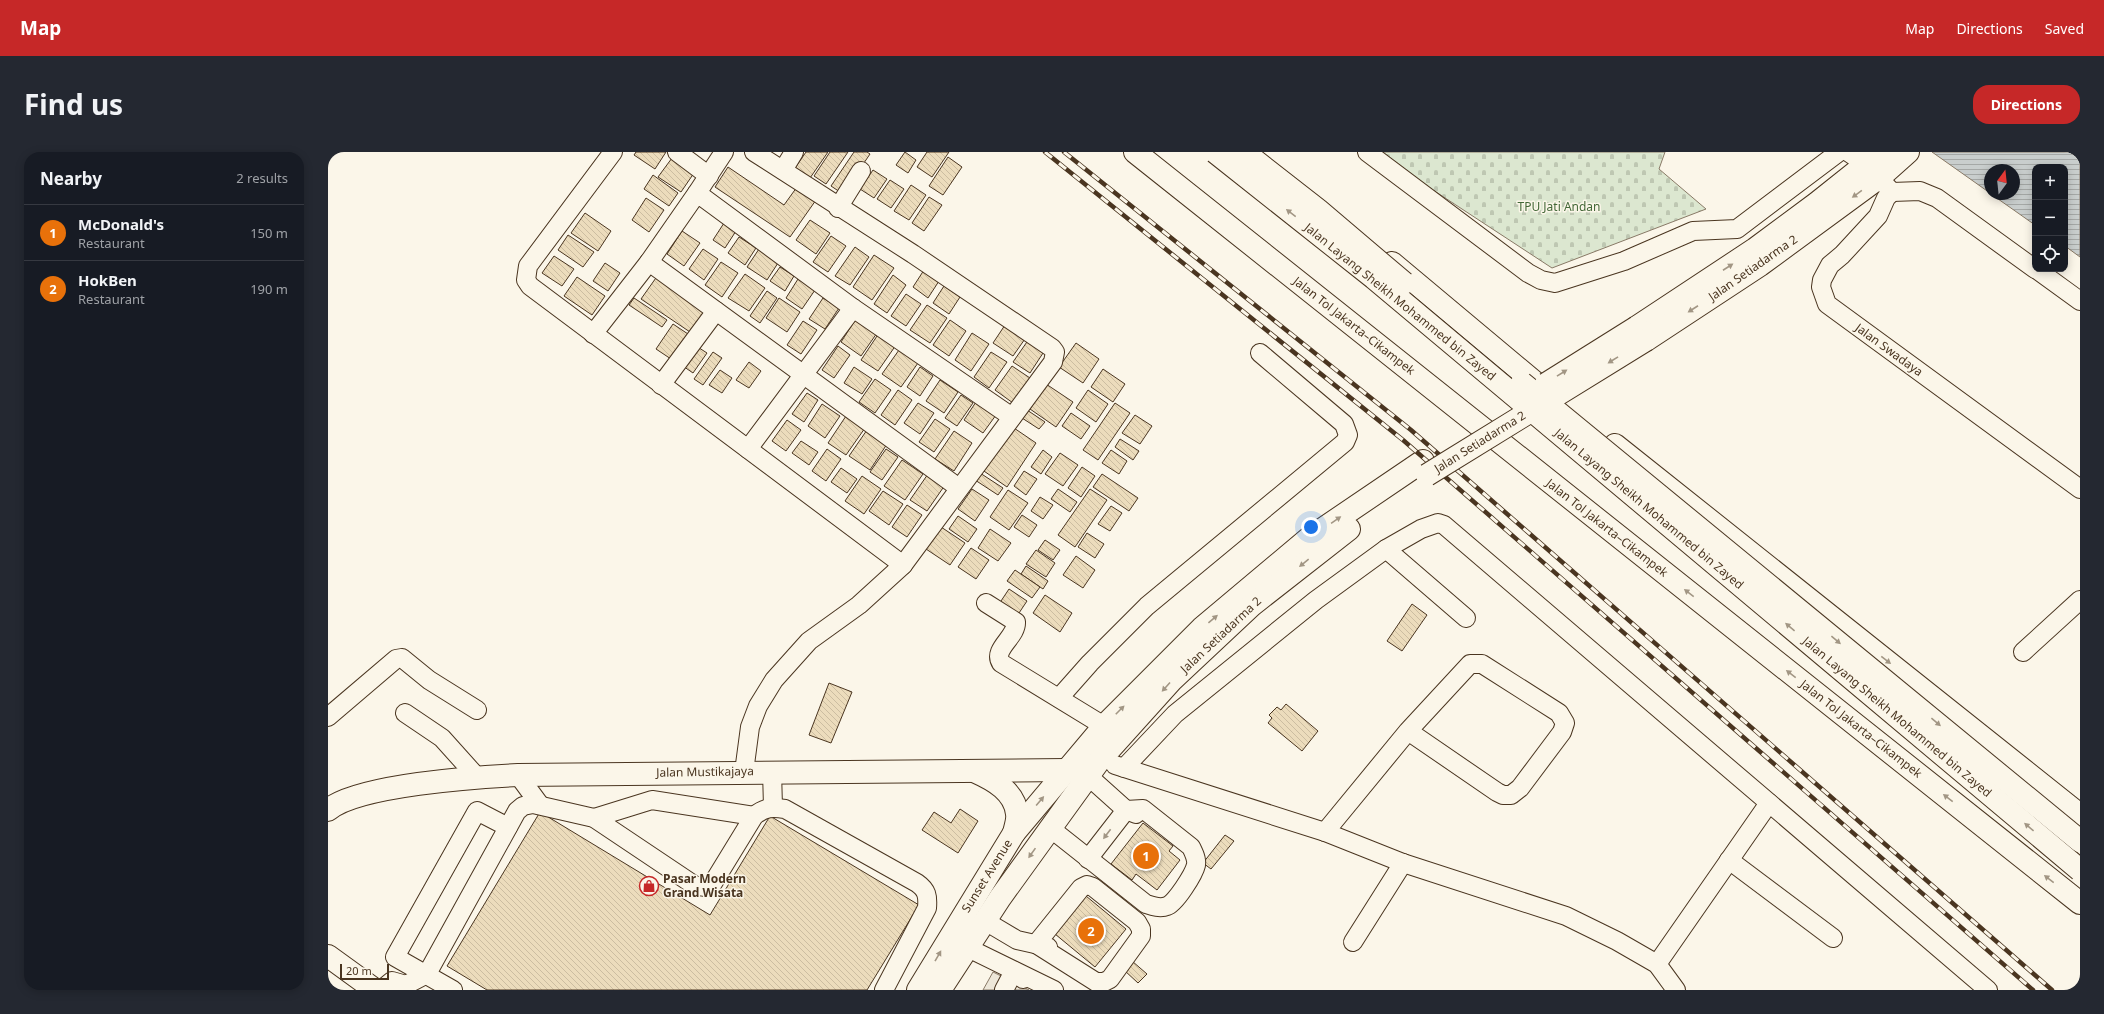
<!DOCTYPE html>
<html lang="en">
<head>
<meta charset="utf-8">
<style>
	:root { --surface:#171b24; --page:#242831; --text:#f1f3f6; --muted:#9ea1a6; --line:#363941; --accent:#c62828 }
	body { margin:0; font-family:"Noto Sans",sans-serif; background:var(--page); color:var(--text) }
	.controls { position:absolute; right:12px; top:12px; display:grid; overflow:hidden; border-radius:8px; box-shadow:0 2px 10px #0003 }
	.controls button { width:36px; height:36px; display:grid; place-items:center; padding:0; border:0; border-bottom:1px solid var(--line); background:var(--surface); color:var(--text); font:20px sans-serif }
	.compass { position:absolute; left:1656px; top:12px; width:36px; height:36px; border-radius:50%; background:var(--surface); box-shadow:0 2px 10px #0003; rotate:15deg }
	.scale { position:absolute; left:12px; bottom:10px; width:49px; box-sizing:border-box; padding-left:4px; border:2px solid #4a3520; border-top:0; font-size:11px; line-height:14px; white-space:nowrap; color:#4a3520; -webkit-text-stroke:3px #fbf6e9; paint-order:stroke }
	.you { position:absolute; left:983px; top:375px; width:14px; height:14px; margin:-10px; border:3px solid #fff; border-radius:50%; background:#1a73e8; box-shadow:0 0 0 6px #1a73e833 }
	.badge { display:grid; place-items:center; width:26px; height:26px; border-radius:50%; background:var(--accent); color:#fff; font-size:13px; font-weight:700 }
	.pin { position:absolute; translate:-50% -50%; border:2px solid #fff; box-shadow:0 1px 4px #0006 }
	.list { margin:0; padding:0; list-style:none }
	h2 { display:flex; justify-content:space-between; align-items:center; height:52px; margin:0; padding:0 16px; font-size:17px }
	h2 small { font-size:13px; font-weight:400; color:var(--muted) }
	.list li { display:grid; grid-template-columns:26px 1fr auto; gap:12px; align-items:center; box-sizing:border-box; height:56px; padding:0 16px; border-top:1px solid var(--line) }
	.list b { display:block; font-size:15px; white-space:nowrap }
	.list p { margin:0; font-size:13px; white-space:nowrap; color:var(--muted) }
	.list em { font-size:13px; font-style:normal; color:var(--muted) }
	.icon { flex:none; width:22px; height:22px; fill:none; stroke:currentColor; stroke-width:2; stroke-linecap:round; stroke-linejoin:round }
	.map { position:relative; flex:none; width:1752px; height:838px; overflow:hidden; border-radius:16px }
	header { display:flex; align-items:center; gap:24px; box-sizing:border-box; height:56px; padding:0 20px; background:var(--accent); color:#fff }
	header strong { font-size:19px }
	nav { display:flex; gap:22px; margin-inline-start:auto; font-size:14px }
	.intro { display:flex; align-items:center; justify-content:space-between; box-sizing:border-box; height:96px; padding:0 24px }
	h1 { margin:0; font-size:28px }
	.button { padding:10px 18px; border-radius:16px; background:var(--accent); color:#fff; font-size:14px; font-weight:700 }
	main { display:flex; gap:24px; padding:0 24px }
	aside { flex:1; background:var(--surface); border-radius:16px; box-shadow:0 2px 10px #0003 }
	.map>svg:first-child { display:block }
	.cemetery { fill:url(#cemetery-stones); stroke:#887966 }
	.parking { fill:#ede7d9; stroke:#887966 }
	.water { fill:url(#water-rules); stroke:#887966 }
	.building { fill:url(#building-back-hatch); stroke:#4a3520 }
	.lines { fill:none; stroke-linecap:round; stroke-linejoin:round }
	.minor-casing { stroke:#4a3520; stroke-width:20 }
	.major-casing { stroke:#4a3520; stroke-width:24 }
	.highway-casing { stroke:#4a3520; stroke-width:24 }
	.minor { stroke:#fbf6e9; stroke-width:18 }
	.major { stroke:#fbf6e9; stroke-width:22 }
	.highway { stroke:#fbf6e9; stroke-width:22 }
	.rail-casing { stroke:#4a3520; stroke-width:4.5 }
	.rail { stroke:#fbf6e9; stroke-width:3; stroke-dasharray:9; stroke-linecap:butt }
	.major-bridge-casing { stroke:#4a3520; stroke-width:24; stroke-linecap:butt }
	.highway-bridge-casing { stroke:#4a3520; stroke-width:24; stroke-linecap:butt }
	.major-bridge { stroke:#fbf6e9; stroke-width:22 }
	.highway-bridge { stroke:#fbf6e9; stroke-width:22 }
	.oneway { fill:#a29684 }
	.labels { text-anchor:middle; stroke-width:3; stroke-linejoin:round; paint-order:stroke }
	.park-label { font-size:12px; fill:#436837; stroke:#fbf6e9 }
	.street-label { font-size:12px; fill:#4a3520; stroke:#fbf6e9 }
	.poi-label { font-size:12px; font-weight:bold; fill:#4a3520; stroke:#fbf6e9; text-anchor:start }
</style>
</head>
<body>
<header>
<strong>Map</strong>
<nav><a>Map</a><a>Directions</a><a>Saved</a></nav>
</header>
<div class="intro"><h1>Find us</h1><a class="button">Directions</a></div>
<main>
<aside>
<h2>Nearby<small>2 results</small></h2>
<ul class="list">
<li><span class="badge" style="background:#e8710a">1</span><div><b>McDonald's</b><p>Restaurant</p></div><em>150 m</em></li>
<li><span class="badge" style="background:#e8710a">2</span><div><b>HokBen</b><p>Restaurant</p></div><em>190 m</em></li>
</ul>
</aside>
<div class="map">
<svg width="1752" height="838" viewBox="0 0 1752 838">
	<defs>
		<pattern id="cemetery-stones" width="16" height="16" patternUnits="userSpaceOnUse"><rect width="16" height="16" fill="#dce7d0"/><path d="M2 7V4a2 2 0 0 1 4 0v3zM10 15v-3a2 2 0 0 1 4 0v3z" fill="#bec7b2"/></pattern>
		<pattern id="water-rules" width="6" height="5" patternUnits="userSpaceOnUse"><rect width="6" height="5" fill="#c9cecd"/><path d="M0 2.5h6" fill="none" stroke="#a5a8a6"/></pattern>
		<pattern id="building-back-hatch" width="6" height="6" patternUnits="userSpaceOnUse"><rect width="6" height="6" fill="#ecdcbc"/><path d="M-1 5l2 2M0 0l6 6M5-1l2 2" fill="none" stroke="#ccbda1"/></pattern>
	</defs>
	<rect width="100%" height="100%" fill="#fbf6e9"/>
	<path class="cemetery" d="M1047,0h290l-6,17 47,40 -154,59z"/>
	<path class="parking" d="M665,820l36,18h-46z"/>
	<path class="water" d="M1604,0h138l10,7v98l-15,-11v-79h-30v58l-44,-31h23v-24h-24v23z"/>
	<g class="building">
		<path d="M308,0h30l-11,17 -21,-14z"/>
		<path d="M478,0h22l-18,26 -15,-10z"/>
		<path d="M502,0h18l-22,32 -12,-8z"/>
		<path d="M526,0h13l3,2 -27,40 -12,-8z"/>
		<path d="M577,0l11,8 -8,13 -12,-8z"/>
		<path d="M599,0h22l-17,25 -15,-10z"/>
		<path d="M620,5l14,10 -19,28 -14,-9z"/>
		<path d="M344,6l22,15 -13,19 -23,-15z"/>
		<path d="M400,15l56,38 13,-18 19,13 -26,37 -75,-50z"/>
		<path d="M545,18l14,9 -13,19 -14,-9z"/>
		<path d="M325,23l25,18 -9,13 -25,-17z"/>
		<path d="M562,28l14,9 -13,19 -14,-9z"/>
		<path d="M583,33l15,10 -17,25 -15,-9z"/>
		<path d="M601,45l13,8 -18,26 -12,-8z"/>
		<path d="M318,46l18,12 -15,22 -17,-12z"/>
		<path d="M257,61l26,18 -13,20 -27,-18z"/>
		<path d="M482,68l20,13 -14,21 -20,-14z"/>
		<path d="M396,71l12,8 -11,17 -12,-8z"/>
		<path d="M354,79l18,12 -16,23 -17,-12z"/>
		<path d="M240,83l26,17 -11,15 -25,-17z"/>
		<path d="M503,84l15,10 -18,26 -15,-10z"/>
		<path d="M411,85l17,11 -11,17 -17,-12z"/>
		<path d="M527,95l14,10 -19,28 -15,-9z"/>
		<path d="M375,97l15,10 -14,21 -15,-11z"/>
		<path d="M431,97l19,14 -11,17 -20,-13z"/>
		<path d="M546,103l20,13 -22,32 -19,-13z"/>
		<path d="M226,104l20,13 -12,17 -20,-13z"/>
		<path d="M393,110l17,11 -16,24 -17,-12z"/>
		<path d="M277,111l15,10 -12,18 -15,-10z"/>
		<path d="M452,115l14,9 -9,15 -15,-10z"/>
		<path d="M596,118l15,11 -11,17 -15,-11z"/>
		<path d="M417,122l20,14 -16,23 -21,-13z"/>
		<path d="M330,123l52,34 -17,25 -52,-35z"/>
		<path d="M565,123l13,10 -19,28 -13,-9z"/>
		<path d="M249,125l28,19 -13,19 -28,-19z"/>
		<path d="M470,127l17,11 -13,19 -16,-11z"/>
		<path d="M616,134l16,11 -11,17 -16,-11z"/>
		<path d="M439,139l10,7 -17,25 -10,-7z"/>
		<path d="M578,142l15,10 -15,22 -15,-10z"/>
		<path d="M306,146l33,22 -5,7 -33,-22z"/>
		<path d="M451,146l21,14 -13,20 -21,-14z"/>
		<path d="M495,146l16,10 -14,21 -16,-10z"/>
		<path d="M599,153l20,13 -17,25 -20,-13z"/>
		<path d="M528,167l21,14 -16,23 -20,-14z"/>
		<path d="M622,168l16,11 -17,25 -16,-11z"/>
		<path d="M475,169l14,9 -16,24 -14,-9z"/>
		<path d="M679,170l20,14 -14,20 -20,-13z"/>
		<path d="M345,172l15,10 -17,25 -15,-10z"/>
		<path d="M551,181l17,12 -18,26 -17,-11z"/>
		<path d="M644,181l17,11 -18,27 -16,-11z"/>
		<path d="M701,187l16,11 -15,23 -17,-11z"/>
		<path d="M748,191l23,16 -16,24 -24,-16z"/>
		<path d="M365,192l14,9 -14,20 -13,-9z"/>
		<path d="M510,194l12,9 -16,23 -12,-8z"/>
		<path d="M571,198l19,13 -17,24 -19,-13z"/>
		<path d="M385,200l9,6 -19,27 -9,-6z"/>
		<path d="M663,200l16,10 -18,26 -15,-11z"/>
		<path d="M421,210l12,9 -12,17 -13,-8z"/>
		<path d="M684,214l18,12 -17,25 -18,-13z"/>
		<path d="M526,215l18,12 -10,15 -18,-11z"/>
		<path d="M592,215l13,9 -13,20 -13,-9z"/>
		<path d="M775,217l22,15 -12,18 -22,-15z"/>
		<path d="M392,218l12,8 -10,15 -13,-8z"/>
		<path d="M547,227l16,11 -16,23 -16,-11z"/>
		<path d="M612,228l18,12 -14,21 -18,-12z"/>
		<path d="M718,232l27,18 -17,25 -26,-18z"/>
		<path d="M570,238l14,10 -17,25 -14,-10z"/>
		<path d="M760,238l20,14 -12,18 -20,-14z"/>
		<path d="M479,241l11,7 -14,22 -12,-8z"/>
		<path d="M633,243l12,8 -16,23 -12,-8z"/>
		<path d="M648,250l20,13 -13,18 -19,-13z"/>
		<path d="M590,251l16,10 -14,21 -16,-11z"/>
		<path d="M787,251l15,10 -32,47 -15,-10z"/>
		<path d="M494,252l18,12 -15,22 -17,-12z"/>
		<path d="M699,258l18,12 -6,7 -17,-11z"/>
		<path d="M743,261l19,13 -9,13 -19,-13z"/>
		<path d="M807,263l17,11 -12,18 -18,-11z"/>
		<path d="M518,264l19,12 -19,27 -18,-12z"/>
		<path d="M607,267l15,10 -16,23 -15,-10z"/>
		<path d="M459,268l14,10 -15,21 -14,-10z"/>
		<path d="M683,274l25,17 -29,44 -26,-18z"/>
		<path d="M539,278l20,14 -17,26 -21,-14z"/>
		<path d="M626,279l18,12 -18,28 -19,-12z"/>
		<path d="M792,287l19,12 -6,9 -18,-13z"/>
		<path d="M473,289l17,11 -9,13 -17,-12z"/>
		<path d="M499,297l14,10 -15,22 -14,-10z"/>
		<path d="M558,297l12,8 -16,23 -12,-8z"/>
		<path d="M715,298l9,7 -11,17 -10,-7z"/>
		<path d="M783,298l16,11 -8,13 -17,-11z"/>
		<path d="M732,301l18,12 -15,21 -18,-12z"/>
		<path d="M574,308l21,14 -18,26 -21,-14z"/>
		<path d="M754,315l13,9 -14,21 -13,-9z"/>
		<path d="M513,316l16,11 -10,14 -16,-11z"/>
		<path d="M696,319l13,8 -11,16 -12,-9z"/>
		<path d="M652,321l23,15 -5,7 -23,-15z"/>
		<path d="M600,322l17,11 -18,26 -17,-11z"/>
		<path d="M774,322l36,24 -9,13 -36,-24z"/>
		<path d="M534,324l19,13 -17,25 -19,-13z"/>
		<path d="M644,337l17,11 -14,21 -17,-12z"/>
		<path d="M730,337l19,13 -7,10 -19,-13z"/>
		<path d="M762,337l17,11 -32,47 -17,-12z"/>
		<path d="M680,338l20,13 -19,27 -19,-13z"/>
		<path d="M555,339l20,13 -14,21 -20,-14z"/>
		<path d="M712,345l13,8 -10,14 -12,-8z"/>
		<path d="M579,353l15,10 -15,22 -15,-10z"/>
		<path d="M783,354l11,7 -12,18 -12,-7z"/>
		<path d="M694,363l15,10 -8,12 -15,-10z"/>
		<path d="M630,364l19,13 -9,13 -19,-13z"/>
		<path d="M613,375l24,16 -15,22 -24,-16z"/>
		<path d="M662,377l21,14 -13,18 -20,-13z"/>
		<path d="M759,381l17,11 -9,14 -17,-11z"/>
		<path d="M717,388l15,10 -7,10 -15,-10z"/>
		<path d="M643,396l18,12 -13,19 -18,-12z"/>
		<path d="M708,398l19,13 -9,14 -20,-13z"/>
		<path d="M748,404l19,14 -12,18 -20,-13z"/>
		<path d="M698,414l22,15 -5,8 -22,-15z"/>
		<path d="M687,418l25,17 -8,11 -25,-17z"/>
		<path d="M681,437l18,12 -10,15 -18,-12z"/>
		<path d="M717,443l27,18 -12,19 -27,-19z"/>
		<path d="M1084,452l15,11 -25,36 -15,-10z"/>
		<path d="M501,531l23,9 -21,51 -22,-8z"/>
		<path d="M958,552l32,27 -16,20 -34,-28 4,-5 -3,-3 8,-8 4,3z"/>
		<path d="M632,657l18,12 -20,32 -36,-23 12,-18 17,11z"/>
		<path d="M212,660l170,103 60,-99 149,89 -52,85h-380l-40,-24z"/>
		<path d="M815,671l30,23 -4,5 11,9 -23,30 -21,-16 -4,6 -21,-16z"/>
		<path d="M897,683l9,6 -23,28 -8,-6z"/>
		<path d="M780,727l22,17 -5,6 -22,-17z"/>
		<path d="M758,744l40,33 -31,38 -40,-33z"/>
		<path d="M804,809l15,13 -9,9 -14,-13z"/>
	</g>
	<g class="lines">
		<g class="minor-casing">
			<g id="minor">
				<path d="M285,0l-85,114 -2,14 4,6 373,279 -44,40 -50,36 -35,39 -16,26 -8,21 -6,45"/>
				<path d="M349,0l32,24"/>
				<path d="M426,0l159,102 139,94 3,4 -2,10 -150,203"/>
				<path d="M1039,0l161,121 13,7 14,3 69,-22 69,-30 44,-2 102,-77"/>
				<path d="M1520,0l19,13 25,27 -6,6 -8,18 -36,39 -12,10 -8,15 -1,7 6,17 253,185"/>
				<path d="M455,18l11,-18"/>
				<path d="M1564,40l28,-1 17,7 98,71"/>
				<path d="M369,41l27,-41"/>
				<path d="M510,56l23,-37"/>
				<path d="M321,110l310,226"/>
				<path d="M1708,117l44,32"/>
				<path d="M265,182l56,-72 48,-69 156,115 159,109"/>
				<path d="M333,233l55,-74"/>
				<path d="M420,297l105,-141"/>
				<path d="M1058,397l80,69"/>
				<path d="M658,451l30,19c1,15 -24,27 -15,41l103,63"/>
				<path d="M1695,500l57,-52"/>
				<path d="M731,546l31,-35 57,-57 198,-164 3,-7 -4,-11 -84,-71"/>
				<path d="M77,561l37,25 35,39"/>
				<path d="M0,565l68,-58 6,-1 27,22 48,30"/>
				<path d="M787,613l210,67 78,31 163,53 51,25 40,23 19,26"/>
				<path d="M796,616l51,-54 141,-114 70,-51 35,-20 17,-6 6,2 544,465"/>
				<path d="M444,619l1,36"/>
				<path d="M190,623l22,30"/>
				<path d="M759,623l39,35 10,4"/>
				<path d="M266,666l58,-18 102,16"/>
				<path d="M722,676l96,76c6,2 14,5 21,2 8,-2 27,-32 29,-41 1,-6 -2,-12 -5,-18l-48,-38 -17,1"/>
				<path d="M997,680l83,-101 62,-67h12l77,49 6,10 -3,9 -42,56 -9,7h-8l-6,-3 -89,-61"/>
				<path d="M760,707l38,-49"/>
				<path d="M1401,708l104,78"/>
				<path d="M759,733l6,2 44,35 4,7v7l-31,43 -6,3h-8l-60,-38 45,-56z"/>
				<path d="M657,769l32,19 31,7"/>
				<path d="M1025,790l50,-79"/>
				<path d="M638,795l88,43"/>
				<path d="M1329,812l112,-161"/>
				<path d="M53,838l11,-9 14,4 21,-11 90,-163 6,-5 10,-2 61,14 100,67c7,2 12,3 19,-2l41,-67c11,-9 18,-9 31,-7l132,74c10,7 11,13 10,25l-43,82"/>
				<path d="M125,838l-58,-33 82,-146 31,16"/>
				<path d="M676,838l10,-19 9,8"/>
			</g>
		</g>
		<g class="major-casing">
			<g id="major">
				<path d="M1309,175l118,-78 62,-46 64,-51"/>
				<path d="M1318,188l114,-75 120,-88 28,-25"/>
				<path d="M648,620c18,8 39,20 41,42 1,6 -2,14 -3,19"/>
				<path d="M0,658c29,-25 149,-33 190,-35l548,-5 21,5"/>
				<path d="M0,804l47,34"/>
				<path d="M590,838l96,-157 90,-107 98,-98 106,-89 115,-78"/>
				<path d="M612,838l60,-92 99,-137 73,-81 80,-75 97,-76"/>
			</g>
		</g>
		<g class="highway-casing">
			<g id="highway">
				<path d="M807,0l945,751"/>
				<path d="M1064,111l153,128"/>
				<path d="M1287,293l465,370"/>
			</g>
		</g>
		<use href="#minor" class="minor"/>
		<use href="#major" class="major"/>
		<use href="#highway" class="highway"/>
		<g class="rail-casing">
			<g id="rail">
				<path d="M717,0l358,288 630,550"/>
				<path d="M736,0l347,278 641,560"/>
			</g>
		</g>
		<use href="#rail" class="rail"/>
		<g class="major-bridge-casing">
			<g id="major-bridge">
				<path d="M1218,232l91,-57"/>
				<path d="M1099,323l219,-135"/>
			</g>
		</g>
		<g class="highway-bridge-casing">
			<g id="highway-bridge">
				<path d="M887,0l159,126 706,592"/>
				<path d="M916,0l74,58 86,73"/>
				<path d="M1194,231l558,458"/>
			</g>
		</g>
		<use href="#major-bridge" class="major-bridge"/>
		<use href="#highway-bridge" class="highway-bridge"/>
	</g>
	<defs><path id="oneway-solid" d="M-6-.8H1V-3.2L6.5 0L1 3.2V.8H-6Z"/></defs>
	<g class="oneway">
		<use href="#oneway-solid" transform="translate(1529 42) rotate(144)"/>
		<use href="#oneway-solid" transform="translate(963 61) rotate(-142)"/>
		<use href="#oneway-solid" transform="translate(1400 115) rotate(-33)"/>
		<use href="#oneway-solid" transform="translate(1365 157) rotate(147)"/>
		<use href="#oneway-solid" transform="translate(1285 208) rotate(148)"/>
		<use href="#oneway-solid" transform="translate(1234 221) rotate(-32)"/>
		<use href="#oneway-solid" transform="translate(1008 368) rotate(-35)"/>
		<use href="#oneway-solid" transform="translate(976 411) rotate(141)"/>
		<use href="#oneway-solid" transform="translate(1361 441) rotate(-142)"/>
		<use href="#oneway-solid" transform="translate(885 467) rotate(-40)"/>
		<use href="#oneway-solid" transform="translate(1462 475) rotate(-140)"/>
		<use href="#oneway-solid" transform="translate(1508 488) rotate(40)"/>
		<use href="#oneway-solid" transform="translate(1558 508) rotate(38)"/>
		<use href="#oneway-solid" transform="translate(1463 522) rotate(-142)"/>
		<use href="#oneway-solid" transform="translate(838 535) rotate(132)"/>
		<use href="#oneway-solid" transform="translate(792 558) rotate(-45)"/>
		<use href="#oneway-solid" transform="translate(1608 570) rotate(40)"/>
		<use href="#oneway-solid" transform="translate(1620 646) rotate(-142)"/>
		<use href="#oneway-solid" transform="translate(712 649) rotate(-50)"/>
		<use href="#oneway-solid" transform="translate(1701 675) rotate(-140)"/>
		<use href="#oneway-solid" transform="translate(779 682) rotate(127)"/>
		<use href="#oneway-solid" transform="translate(704 701) rotate(125)"/>
		<use href="#oneway-solid" transform="translate(1721 727) rotate(-142)"/>
		<use href="#oneway-solid" transform="translate(610 804) rotate(-60)"/>
	</g>
	<defs>
		<g id="shop-ring" transform="scale(1)"><circle r="9.5" fill="#fbf6e9" stroke="#c62828" stroke-width="1.5"/><path d="M-5-2.5h2.3a2.7 3.5 0 0 1 5.4 0H5L5.5 6h-11ZM-1.5-2.5h3a1.5 2.3 0 0 0-3 0Z" fill="#c62828"/></g>
	</defs>
	<g fill-rule="evenodd">
		<use href="#shop-ring" x="321" y="734"/>
	</g>
	<g class="labels">
		<g class="park-label">
			<text x="1231" y="59">TPU Jati Andan</text>
		</g>
		<g class="street-label">
			<text transform="translate(1425 116) rotate(-35)" y="4">Jalan Setiadarma 2</text>
			<text transform="translate(1072 150) rotate(39)" y="4">Jalan Layang Sheikh Mohammed bin Zayed</text>
			<text transform="translate(1026 174) rotate(38)" y="4">Jalan Tol Jakarta–Cikampek</text>
			<text transform="translate(1561 198) rotate(36)" y="4">Jalan Swadaya</text>
			<text transform="translate(1152 290) rotate(-32)" y="4">Jalan Setiadarma 2</text>
			<text transform="translate(1321 357) rotate(40)" y="4">Jalan Layang Sheikh Mohammed bin Zayed</text>
			<text transform="translate(1279 376) rotate(38)" y="4">Jalan Tol Jakarta–Cikampek</text>
			<text transform="translate(893 483) rotate(-43)" y="4">Jalan Setiadarma 2</text>
			<text transform="translate(1569 565) rotate(40)" y="4">Jalan Layang Sheikh Mohammed bin Zayed</text>
			<text transform="translate(1533 577) rotate(38)" y="4">Jalan Tol Jakarta–Cikampek</text>
			<text transform="translate(377 620) rotate(-1)" y="4">Jalan Mustikajaya</text>
			<text transform="translate(659 724) rotate(-58)" y="4">Sunset Avenue</text>
		</g>
		<g class="poi-label">
			<text x="335" y="731">Pasar Modern<tspan x="335" dy="14">Grand Wisata</tspan></text>
		</g>
	</g>
</svg>
<div class="controls">
<button>+</button>
<button>−</button>
<button><svg class="icon" aria-label="locate" viewBox="0 0 24 24"><circle cx="12" cy="12" r="6"/><path d="M12 2v4M12 18v4M2 12h4M18 12h4"/></svg></button>
</div>
<svg class="compass" viewBox="-18 -18 36 36"><path d="M0-13l5 13h-10z" fill="#e53935"/><path d="M0 13l5-13h-10z" fill="#9ea1a6"/></svg>
<div class="scale">20 m</div>
<div class="you"></div>
<div class="pin badge" style="left:818px;top:704px;background:#e8710a">1</div>
<div class="pin badge" style="left:763px;top:779px;background:#e8710a">2</div>
</div>
</main>
</body>
</html>
